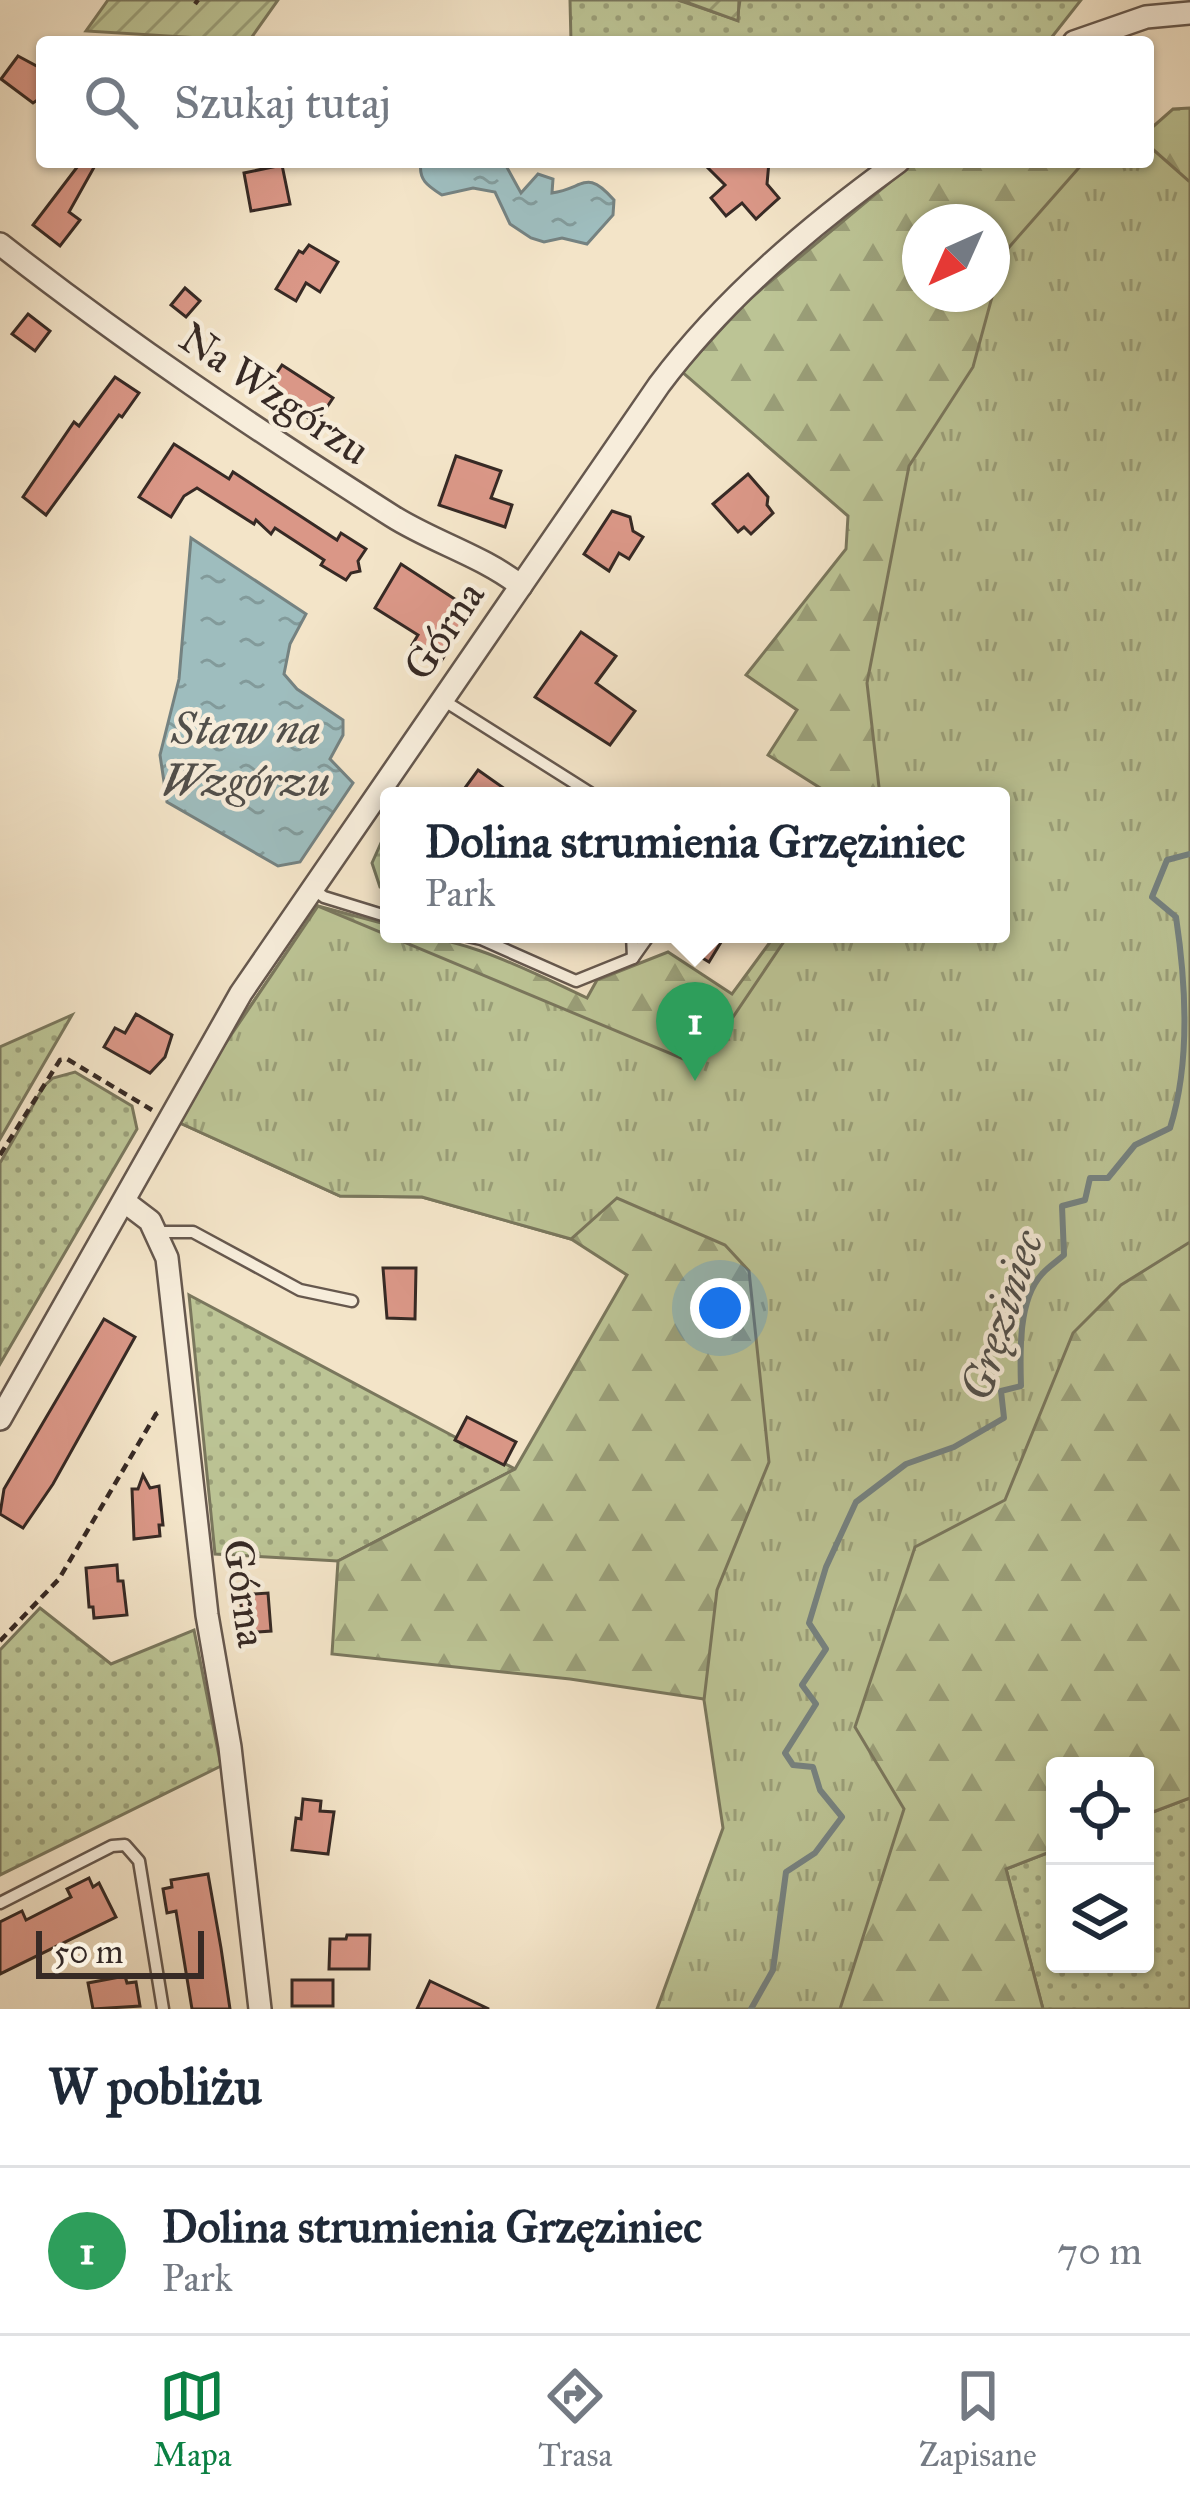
<!DOCTYPE html>
<html lang="pl">
<head>
<meta charset="utf-8">
<style>
	:root { --surface:#fff; --page:#f2f2f3; --text:#1f2937; --muted:#747a83; --line:#e0e1e3; --accent:#0b8043 }
	body { margin:0; font-family:"IM FELL Great Primer",serif; background:var(--page); color:var(--text) }
	.controls { position:absolute; right:36px; bottom:36px; display:grid; overflow:hidden; border-radius:12px; box-shadow:0 3px 9px #0004 }
	.controls button { width:108px; height:108px; display:grid; place-items:center; padding:0; border:0; border-bottom:3px solid var(--line); background:var(--surface); color:var(--text); font:60px sans-serif }
	.compass { position:absolute; left:902px; top:204px; width:108px; height:108px; border-radius:50%; background:var(--surface); box-shadow:0 3px 9px #0004; rotate:225deg }
	.scale { position:absolute; left:36px; bottom:30px; width:168px; box-sizing:border-box; padding-left:12px; border:6px solid #372a25; border-top:0; font-size:33px; line-height:42px; white-space:nowrap; color:#372a25; -webkit-text-stroke:9px #f7eddb; paint-order:stroke }
	.you { position:absolute; left:720px; top:1308px; width:42px; height:42px; margin:-30px; border:9px solid #fff; border-radius:50%; background:#1a73e8; box-shadow:0 0 0 18px #1a73e833 }
	.badge { display:grid; place-items:center; width:78px; height:78px; border-radius:50%; background:var(--accent); color:#fff; font-size:39px; font-weight:700 }
	.pin { position:absolute; translate:-50% -99px; filter:drop-shadow(0 3px 6px #0008) }
	.pin::after { content:''; position:absolute; top:63px; width:42px; height:36px; background:inherit; clip-path:polygon(0 0,100% 0,50% 100%) }
	.popup { position:absolute; left:380px; top:787px; width:630px; height:156px; box-sizing:border-box; display:grid; place-content:center; border-radius:12px; background:var(--surface); filter:drop-shadow(0 3px 9px #0005); font-size:39px; white-space:nowrap; color:var(--muted) }
	.popup b { font-size:45px; color:var(--text) }
	.popup::after { content:''; position:absolute; left:50%; top:100%; margin-left:-24px; border:24px solid transparent; border-top-color:var(--surface) }
	.list { margin:0; padding:0; list-style:none }
	h2 { display:flex; justify-content:space-between; align-items:center; height:156px; margin:0; padding:0 48px; font-size:51px }
	h2 small { font-size:39px; font-weight:400; color:var(--muted) }
	.list li { display:grid; grid-template-columns:78px 1fr auto; gap:36px; align-items:center; box-sizing:border-box; height:168px; padding:0 48px; border-top:3px solid var(--line) }
	.list b { display:block; font-size:45px; white-space:nowrap }
	.list p { margin:0; font-size:39px; white-space:nowrap; color:var(--muted) }
	.list em { font-size:39px; font-style:normal; color:var(--muted) }
	.icon { flex:none; width:66px; height:66px; fill:none; stroke:currentColor; stroke-width:2; stroke-linecap:round; stroke-linejoin:round }
	.map { position:relative; flex:none; width:1190px; height:2009px; overflow:hidden }
	.search { position:absolute; background:var(--surface); box-shadow:0 3px 9px #0004; left:36px; right:36px; top:36px; height:132px; display:flex; align-items:center; gap:30px; box-sizing:border-box; padding:0 42px; border-radius:12px; color:var(--muted); font-size:45px }
	.sheet { height:324px; background:var(--surface) }
	nav { display:flex; justify-content:space-around; align-items:center; box-sizing:border-box; height:168px; border-top:3px solid var(--line); background:var(--surface); font-size:33px; color:var(--muted) }
	nav a { display:grid; justify-items:center; gap:6px }
	nav .on { color:var(--accent) }
	.map>svg:first-child { display:block }
	.grass { fill:url(#grass-dots); stroke:#7a775d; stroke-width:3 }
	.forest { fill:url(#forest-firs); stroke:#7a775d; stroke-width:3; fill-rule:evenodd }
	.wetland { fill:url(#wetland-marsh); stroke:#7a775d; stroke-width:3 }
	.park { fill:url(#park-tufts); stroke:#7a775d; stroke-width:3 }
	.garden { fill:url(#garden-furrows); stroke:#7a775d; stroke-width:3 }
	.water { fill:url(#water-ripples); stroke:#758281; stroke-width:3 }
	.lines { fill:none; stroke-linecap:round; stroke-linejoin:round }
	.stream { stroke:#758281; stroke-width:6 }
	.building { fill:#da9787; stroke:#372a25; stroke-width:3 }
	.lane-casing { stroke:#66584e; stroke-width:15 }
	.street-casing { stroke:#66584e; stroke-width:26 }
	.path { stroke:#372a25; stroke-width:4.5; stroke-dasharray:9 6; stroke-linecap:butt }
	.lane { stroke:#f7eddb; stroke-width:10 }
	.street { stroke:#f7eddb; stroke-width:21 }
	.labels { text-anchor:middle; stroke-width:9; stroke-linejoin:round; paint-order:stroke }
	.street-label { font-size:42px; fill:#372a25; stroke:#f7eddb }
	.water-label { font-size:45px; font-style:italic; fill:#514f4b; stroke:#f7eddb }
</style>
</head>
<body>
<div class="map">
<svg width="1190" height="2009" viewBox="0 0 1190 2009">
	<defs>
		<pattern id="grass-dots" width="8" height="8" patternUnits="userSpaceOnUse" patternTransform="scale(3)"><rect width="8" height="8" fill="#bcc495"/><path d="M2 2h.1M6 6h.1" fill="none" stroke="#9a9f79" stroke-width="1.8" stroke-linecap="round"/></pattern>
		<pattern id="forest-firs" width="22" height="20" patternUnits="userSpaceOnUse" patternTransform="scale(3)"><rect width="22" height="20" fill="#bcc495"/><path d="M5 1l3.5 6h-7zM16 11l3.5 6h-7z" fill="#9a9f79"/></pattern>
		<pattern id="wetland-marsh" width="20" height="14" patternUnits="userSpaceOnUse" patternTransform="scale(3)"><rect width="20" height="14" fill="#bcc495"/><path d="M1 5h8M5 5V1M11 12h8M15 12V8" fill="none" stroke="#9a9f79"/></pattern>
		<pattern id="park-tufts" width="24" height="20" patternUnits="userSpaceOnUse" patternTransform="scale(3)"><rect width="24" height="20" fill="#bcc495"/><path d="M3 7l-1-3M5 7V3M7 7l1-3M15 17l-1-3M17 17v-4M19 17l1-3" fill="none" stroke="#9a9f79"/></pattern>
		<pattern id="garden-furrows" width="10" height="10" patternUnits="userSpaceOnUse" patternTransform="scale(3)"><rect width="10" height="10" fill="#bcc495"/><path d="M-1 1l2-2M0 10L10 0M9 11l2-2" fill="none" stroke="#9a9f79"/></pattern>
		<pattern id="water-ripples" width="26" height="14" patternUnits="userSpaceOnUse" patternTransform="scale(3)"><rect width="26" height="14" fill="#9ebdbe"/><path d="M2 4q2-2 4 0t4 0M15 11q2-2 4 0t4 0" fill="none" stroke="#829a9a"/></pattern>
	</defs>
	<rect width="100%" height="100%" fill="#f3e4c8"/>
	<filter id="stains"><feTurbulence type="fractalNoise" baseFrequency=".00167" numOctaves="4"/><feColorMatrix values="0 0 0 0 .2 0 0 0 0 .09 0 0 0 0 .02 0 0 0 .5 -.17"/></filter>
	<radialGradient id="worn" r=".72"><stop offset=".6" stop-color="#630" stop-opacity="0"/><stop offset="1" stop-color="#630" stop-opacity=".3"/></radialGradient>
	<g class="grass">
		<path d="M570,0h108l59,20 3,-20h341l-33,42h-477z"/>
		<path d="M72,1015l-72,124v-92z"/>
		<path d="M75,1072l57,34 5,23 -137,235v-201l44,-77 9,-8z"/>
		<path d="M189,1295l326,174 -177,92 -123,-7z"/>
		<path d="M40,1608l71,56 83,-34 27,136 -221,109v-225z"/>
		<path d="M1190,1798v211h-147l-37,-140 49,-19v114h90v-149z"/>
	</g>
	<path class="forest" d="M1190,108v1690l-45,17v-49h-90v84l-49,19 37,140h-327l81,-296 -227,-34 -238,-25 6,-93 177,-92 112,-194 -56,-36 -149,-42 -82,-1 -160,-73 10,-27 128,-190 71,19v9c72,0 134,34 198,64l10,-18 71,-28 64,42 44,-60h225v-138h-168l-65,-41 29,-45 -51,-35 100,-126 2,-33 -166,-144 64,-70 168,-140h234v-31l25,-22zM920,222h72v72h-72z"/>
	<path class="wetland" d="M389,825v65l-9,-3 -8,-24z"/>
	<path class="park" d="M1148,145l42,37v1060l-69,43 -48,48 -68,167 -90,47 -60,180 49,82 -64,200h-183l66,-181 -19,-128 13,-110 52,-128 -20,-191 -24,-26 -108,-47 -46,41 -149,-42 -82,-1 -160,-73 10,-27 128,-190 382,160 89,-132h212v-138h-121l-13,-113 42,-217 64,-99 31,-114 80,-91h64z"/>
	<g class="garden">
		<path d="M108,0h170l-29,41 -163,-10z"/>
		<path d="M678,0h61l-1,21 -52,-19z"/>
	</g>
	<g class="water">
		<path d="M421,162h83l17,31 17,-19 15,5 -1,14c33,-5 34,-25 62,7l-1,15 -26,29 -25,-6 -18,4 -13,-4 -21,-14 -15,-32 -22,-4 -31,7c-14,-9 -24,-15 -21,-33z"/>
		<path d="M191,538l115,76 -16,30 -6,30 13,15 46,31v15l-13,24 23,24 -53,79 -22,4 -111,-64 -7,-47 19,-76z"/>
	</g>
	<g class="lines">
		<path class="stream" d="M751,2009l22,-39 13,-98 29,-19 27,-36 -22,-27 -7,-23 -20,-2 -8,-12 31,-49 -14,-19 24,-36 -17,-26 17,-56 30,-65 50,-38 48,-17 50,-29 -3,-27 20,-5c-1,-33 -3,-86 21,-112 6,-7 15,-13 22,-19l-2,-49 23,-6 5,-22h18l27,-33 35,-17c20,-63 16,-144 6,-211l-24,-20 15,-37 23,-6"/>
	</g>
	<g class="building">
		<path d="M18,56l24,13v28l-9,6 -32,-24z"/>
		<path d="M81,162h16l-28,50 11,8 -20,26 -27,-21z"/>
		<path d="M702,162h67l-2,22 12,14 -23,21 -14,-16 -16,13 -15,-18 14,-13z"/>
		<path d="M282,165l8,39 -39,7 -7,-38z"/>
		<path d="M309,245l29,17 -18,30 -14,-9 -10,18 -20,-12 23,-38 4,2z"/>
		<path d="M185,288l15,13 -14,16 -15,-12z"/>
		<path d="M28,314l22,17 -15,20 -23,-17z"/>
		<path d="M282,365l51,33 -12,18 -8,-5 -5,7 -35,-23 5,-7 -8,-5z"/>
		<path d="M115,377l24,16 -17,24 -3,-2 -73,100 -23,-18 51,-75 5,4z"/>
		<path d="M174,444l55,35 4,-7 104,68 4,-7 25,16 -8,12 2,10 -9,2 -5,7 -25,-15 3,-5 -49,-32 -4,6 -15,-14 -2,4 -57,-36 -13,8 -13,21 -32,-20z"/>
		<path d="M456,456l45,15 -10,27 21,7 -7,22 -66,-22z"/>
		<path d="M748,474l20,23 -1,8 6,8 -22,21 -7,-7 -6,5 -25,-28z"/>
		<path d="M612,511l18,6 3,14 10,6 -14,22 -10,-6 -10,18 -25,-17z"/>
		<path d="M401,564l72,47 -33,52 -28,-18 6,-10 -43,-27z"/>
		<path d="M581,632l35,24 -20,27 39,28 -25,34 -75,-48z"/>
		<path d="M478,770l37,26h-56z"/>
		<path d="M662,934h64l-17,28z"/>
		<path d="M136,1014l36,21 -7,22 -15,16 -46,-26 11,-19 10,5z"/>
		<path d="M383,1268h33l-1,51 -28,-1z"/>
		<path d="M104,1319l31,18 -82,147 -30,44 -23,-14 4,-25z"/>
		<path d="M467,1417l49,25 -12,23 -49,-25z"/>
		<path d="M143,1475l7,13 9,-2 4,39h-4l1,11 -26,3 -2,-50h6z"/>
		<path d="M117,1565l1,16h5l4,34 -33,3 -1,-11h-4l-3,-39z"/>
		<path d="M268,1593l3,38 -27,2 -4,-38z"/>
		<path d="M303,1799l18,2 -1,10 14,1 -6,42 -36,-4 4,-32 5,1z"/>
		<path d="M208,1874l13,74 9,61h-38l-16,-98 -9,2 -4,-24 9,-2 -1,-7z"/>
		<path d="M89,1878l4,9 6,-4 17,34 -116,57v-52l22,-11 4,9 45,-23 -4,-8z"/>
		<path d="M347,1935h23l-1,34h-40l1,-30h16z"/>
		<path d="M125,1976l2,7 9,-1 4,24 -47,3 -5,-26z"/>
		<rect x="292" y="1980" width="41" height="26"/>
		<path d="M430,1981l59,28h-72z"/>
	</g>
	<g class="lines">
		<g class="lane-casing">
			<g id="lane">
				<path d="M443,700l152,96"/>
				<path d="M313,889l11,8 65,20"/>
				<path d="M458,934l23,5 95,42 57,-23 17,-24"/>
				<path d="M632,934l1,24"/>
				<path d="M157,1232h36l107,58 52,11"/>
				<path d="M0,1903l112,-57 13,-1 14,16 24,148"/>
			</g>
		</g>
		<g class="street-casing">
			<g id="street">
				<path d="M1074,42l72,-25 44,-4"/>
				<path d="M0,244c125,98 257,186 392,272 41,26 91,40 129,70"/>
				<path d="M125,1202l25,19 17,37 40,357 23,132 30,262"/>
				<path d="M0,1419l241,-426 418,-608c65,-87 152,-160 239,-223"/>
			</g>
		</g>
		<g class="path">
			<path d="M195,4l3,-4"/>
			<path d="M0,1155l60,-95 7,-1 85,51"/>
			<path d="M0,1641l59,-62 97,-165 5,-3"/>
		</g>
		<use href="#lane" class="lane"/>
		<use href="#street" class="street"/>
	</g>
	<g class="labels">
		<g class="street-label">
			<text transform="translate(275 393) rotate(34)" y="15">Na Wzgórzu</text>
			<text transform="translate(443 630) rotate(-56)" y="15">Górna</text>
			<text transform="translate(246 1593) rotate(82)" y="15">Górna</text>
		</g>
		<g class="water-label">
			<text x="246" y="744">Staw na<tspan x="246" dy="52">Wzgórzu</tspan></text>
			<text transform="translate(1001 1315) rotate(-72)" y="16">Gręziniec</text>
		</g>
	</g>
	<rect width="100%" height="100%" filter="url(#stains)"/>
	<rect width="100%" height="100%" fill="url(#worn)"/>
</svg>
<div class="controls">
<button><svg class="icon" aria-label="locate" viewBox="0 0 24 24"><circle cx="12" cy="12" r="6"/><path d="M12 2v4M12 18v4M2 12h4M18 12h4"/></svg></button>
<button><svg class="icon" aria-label="layers" viewBox="0 0 24 24"><path d="M12 4l9 5-9 5-9-5zM3 14l9 5 9-5"/></svg></button>
</div>
<svg class="compass" viewBox="-18 -18 36 36"><path d="M0-13l5 13h-10z" fill="#e53935"/><path d="M0 13l5-13h-10z" fill="#747a83"/></svg>
<div class="scale">50 m</div>
<div class="you"></div>
<div class="pin badge" style="left:695px;top:1081px;background:#2e9e5b">1</div>
<div class="popup"><b>Dolina strumienia Grzęziniec</b>Park</div>
<div class="search"><svg class="icon" aria-label="search" viewBox="0 0 24 24"><circle cx="10" cy="10" r="6"/><path d="M15 15l6 6"/></svg>Szukaj tutaj</div>
</div>
<section class="sheet">
<h2>W pobliżu<small></small></h2>
<ul class="list">
<li><span class="badge" style="background:#2e9e5b">1</span><div><b>Dolina strumienia Grzęziniec</b><p>Park</p></div><em>70 m</em></li>
</ul>
</section>
<nav>
<a class="on"><svg class="icon" aria-label="map" viewBox="0 0 24 24"><path d="M3 6l6-2 6 2 6-2v14l-6 2-6-2-6 2zM9 4v14M15 6v14"/></svg>Mapa</a>
<a><svg class="icon" aria-label="directions" viewBox="0 0 24 24"><path d="M12 3l9 9-9 9-9-9zM9 14v-3h6M13 9l2 2-2 2"/></svg>Trasa</a>
<a><svg class="icon" aria-label="saved" viewBox="0 0 24 24"><path d="M7 4h10v16l-5-4-5 4z"/></svg>Zapisane</a>
</nav>
</body>
</html>
